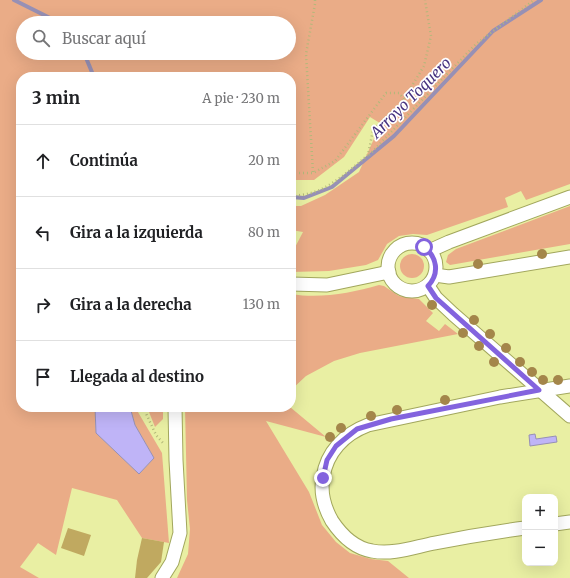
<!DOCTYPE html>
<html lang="es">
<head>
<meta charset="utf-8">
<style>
	:root { --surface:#fff; --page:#f6f6f6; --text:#202124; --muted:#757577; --line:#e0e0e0 }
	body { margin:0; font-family:Merriweather,serif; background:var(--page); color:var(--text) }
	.controls { position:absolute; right:12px; bottom:12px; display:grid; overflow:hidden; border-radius:8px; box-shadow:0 4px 16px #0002 }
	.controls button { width:36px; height:36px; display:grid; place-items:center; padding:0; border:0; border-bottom:1px solid var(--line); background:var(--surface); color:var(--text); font:20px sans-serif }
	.stop { position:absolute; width:12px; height:12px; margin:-9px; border:3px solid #8363de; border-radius:50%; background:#fff }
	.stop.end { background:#8363de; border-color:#fff; box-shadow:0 1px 4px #0008 }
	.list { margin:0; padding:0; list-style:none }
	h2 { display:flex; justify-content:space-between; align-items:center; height:52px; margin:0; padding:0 16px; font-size:17px }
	h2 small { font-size:13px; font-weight:400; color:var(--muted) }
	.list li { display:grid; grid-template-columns:26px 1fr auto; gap:12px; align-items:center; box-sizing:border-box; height:72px; padding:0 16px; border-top:1px solid var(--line) }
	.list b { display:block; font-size:15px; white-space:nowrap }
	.list em { font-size:13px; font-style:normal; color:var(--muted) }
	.icon { flex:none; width:22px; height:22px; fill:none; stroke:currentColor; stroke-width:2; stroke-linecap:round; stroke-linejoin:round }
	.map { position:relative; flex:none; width:570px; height:578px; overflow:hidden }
	.search { position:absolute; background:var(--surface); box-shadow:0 4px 16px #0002; left:16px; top:16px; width:280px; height:44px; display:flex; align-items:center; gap:10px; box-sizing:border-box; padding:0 14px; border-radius:22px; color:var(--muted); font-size:15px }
	.panel { position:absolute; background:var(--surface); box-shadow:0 4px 16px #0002; left:16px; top:72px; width:280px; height:340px; border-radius:16px }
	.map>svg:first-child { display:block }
	.green { fill:#eaac87; fill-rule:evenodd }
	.water { fill:#bfb4f7; stroke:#9790b5 }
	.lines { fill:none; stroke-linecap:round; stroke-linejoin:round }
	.stream { stroke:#9790b5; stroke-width:4 }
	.building { fill:#c0a960 }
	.minor-casing { stroke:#a2a75d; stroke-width:15 }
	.path { stroke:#b3b87a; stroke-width:2.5; stroke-dasharray:1 3; stroke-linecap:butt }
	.minor { stroke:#fff; stroke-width:13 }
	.tree { fill:#a4864a }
	.route { stroke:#8363de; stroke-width:5 }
	.labels { text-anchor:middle; stroke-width:3.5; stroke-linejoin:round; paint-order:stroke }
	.water-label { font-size:15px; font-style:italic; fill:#473380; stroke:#fff }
</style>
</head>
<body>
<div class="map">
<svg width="570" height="578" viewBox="0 0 570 578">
	<rect width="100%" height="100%" fill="#e9efa3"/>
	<g class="green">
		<path d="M0,0h570v184l-44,16 -5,-9 -16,7 3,9 -81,28 -14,-1 -14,2 -12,8 -9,16 -12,5 -37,6 -38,1v-17l12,-23 -12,-2v-24h10l24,-11 34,-23 18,-40 6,-7 -13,-8 -26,40 -30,23h-23v-103h-270v330h74l1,26 43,41 15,-16 -19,-33 -5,-18h5l27,46 7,90 -27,-5 -25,-38 -45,-12 -16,67 -18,-12 -18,24 19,11h-39zM23,23h266v30h-266z"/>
		<path d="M570,206v38l-120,21 -4,-3 2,-7 8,-6z"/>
		<circle cx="412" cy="266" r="12"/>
		<path d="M379,285l5,1 15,10 20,3 14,14 -7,8 13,10 6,-7 13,10 -98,19 -26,8 -28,15 -15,14v-96c29,5 60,-1 88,-9z"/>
		<path d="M147,407h16v12l-8,8z"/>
		<path d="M185,407h105l36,30 -60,-16 43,71 13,33 14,17 14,11 21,6 17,2 21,17h-232l11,-24 2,-25 -3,-29z"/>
	</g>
	<g class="water">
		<path d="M95,407h35l5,18 19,33 -15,16 -43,-41z"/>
		<path d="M535,434l1,5 20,-3 1,6 -27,4 -1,-11z"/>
	</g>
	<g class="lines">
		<g class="stream">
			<path d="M14,0l46,23"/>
			<path d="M84,53l10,24"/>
			<path d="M291,197l13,1 28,-11 62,-51 99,-105 48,-31"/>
		</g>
	</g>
	<g class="building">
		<path d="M68,528l23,7 -7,21 -23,-8z"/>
		<path d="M142,538l22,4 -3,20 -14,16h-12l2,-18z"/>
	</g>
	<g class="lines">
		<g class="minor-casing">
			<g id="minor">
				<circle cx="412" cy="267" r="24"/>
				<path d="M429,251l20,-9 121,-45"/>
				<path d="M435,275l14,2 121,-20"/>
				<path d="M291,284l36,1 62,-13"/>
				<path d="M428,286l8,12 17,16 117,102"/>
				<path d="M555,524l15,-2"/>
				<path d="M525,528c-30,4 -60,9 -90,15 -21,4 -42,12 -63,8 -18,-3 -30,-15 -40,-30 -8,-14 -12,-28 -9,-44 4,-25 21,-43 45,-52l132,-28 70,-11"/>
				<path d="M162,578l10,-16 8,-29 -4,-73 -1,-53"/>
			</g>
		</g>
		<g class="path">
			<path d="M315,0v4l-9,50 7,119 22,-12 51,-68h13l5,6"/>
			<path d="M369,155l107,-111 58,-44"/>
			<path d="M291,173h22"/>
			<path d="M291,195c30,3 55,-22 77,-40l5,-25 31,-31 20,-33 7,-30 -6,-36"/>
			<path d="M143,407l13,28 7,8"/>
		</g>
		<use href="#minor" class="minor"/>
	</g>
	<g class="tree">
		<circle cx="542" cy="254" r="5"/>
		<circle cx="478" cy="264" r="5"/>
		<circle cx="432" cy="305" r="5"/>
		<circle cx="474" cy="320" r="5"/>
		<circle cx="463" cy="333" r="5"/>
		<circle cx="490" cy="334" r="5"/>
		<circle cx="479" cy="346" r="5"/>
		<circle cx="506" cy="348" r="5"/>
		<circle cx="494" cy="362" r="5"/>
		<circle cx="520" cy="362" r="5"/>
		<circle cx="532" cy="372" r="5"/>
		<circle cx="543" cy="380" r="5"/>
		<circle cx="558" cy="380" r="5"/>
		<circle cx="445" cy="400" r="5"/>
		<circle cx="397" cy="410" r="5"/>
		<circle cx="371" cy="416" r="5"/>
		<circle cx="341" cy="428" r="5"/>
		<circle cx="330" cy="437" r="5"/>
	</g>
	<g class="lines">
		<path class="route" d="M323,478l4,-18 9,-14 21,-17 34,-10 148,-29 -103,-92 -8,-12c12,-13 9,-29 -4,-39"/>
	</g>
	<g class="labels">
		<g class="water-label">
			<text transform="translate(411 98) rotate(-45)" y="5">Arroyo Toquero</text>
		</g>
	</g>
</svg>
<div class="controls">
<button>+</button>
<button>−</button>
</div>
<div class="stop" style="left:424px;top:247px"></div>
<div class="stop end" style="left:323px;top:478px"></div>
<div class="search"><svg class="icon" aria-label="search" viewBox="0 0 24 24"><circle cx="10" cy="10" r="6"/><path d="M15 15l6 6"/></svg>Buscar aquí</div>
<section class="panel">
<h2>3 min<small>A pie · 230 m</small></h2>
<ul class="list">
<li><svg class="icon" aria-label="ahead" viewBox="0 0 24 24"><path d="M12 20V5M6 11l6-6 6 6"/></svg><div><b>Continúa</b></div><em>20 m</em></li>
<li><svg class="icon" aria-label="left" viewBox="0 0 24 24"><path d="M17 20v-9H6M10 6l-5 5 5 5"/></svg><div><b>Gira a la izquierda</b></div><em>80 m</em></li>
<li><svg class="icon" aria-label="right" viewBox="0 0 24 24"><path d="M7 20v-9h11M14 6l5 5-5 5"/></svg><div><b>Gira a la derecha</b></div><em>130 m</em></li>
<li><svg class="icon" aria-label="arrive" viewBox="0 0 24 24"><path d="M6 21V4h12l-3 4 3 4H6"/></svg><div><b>Llegada al destino</b></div></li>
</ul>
</section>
</div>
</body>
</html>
